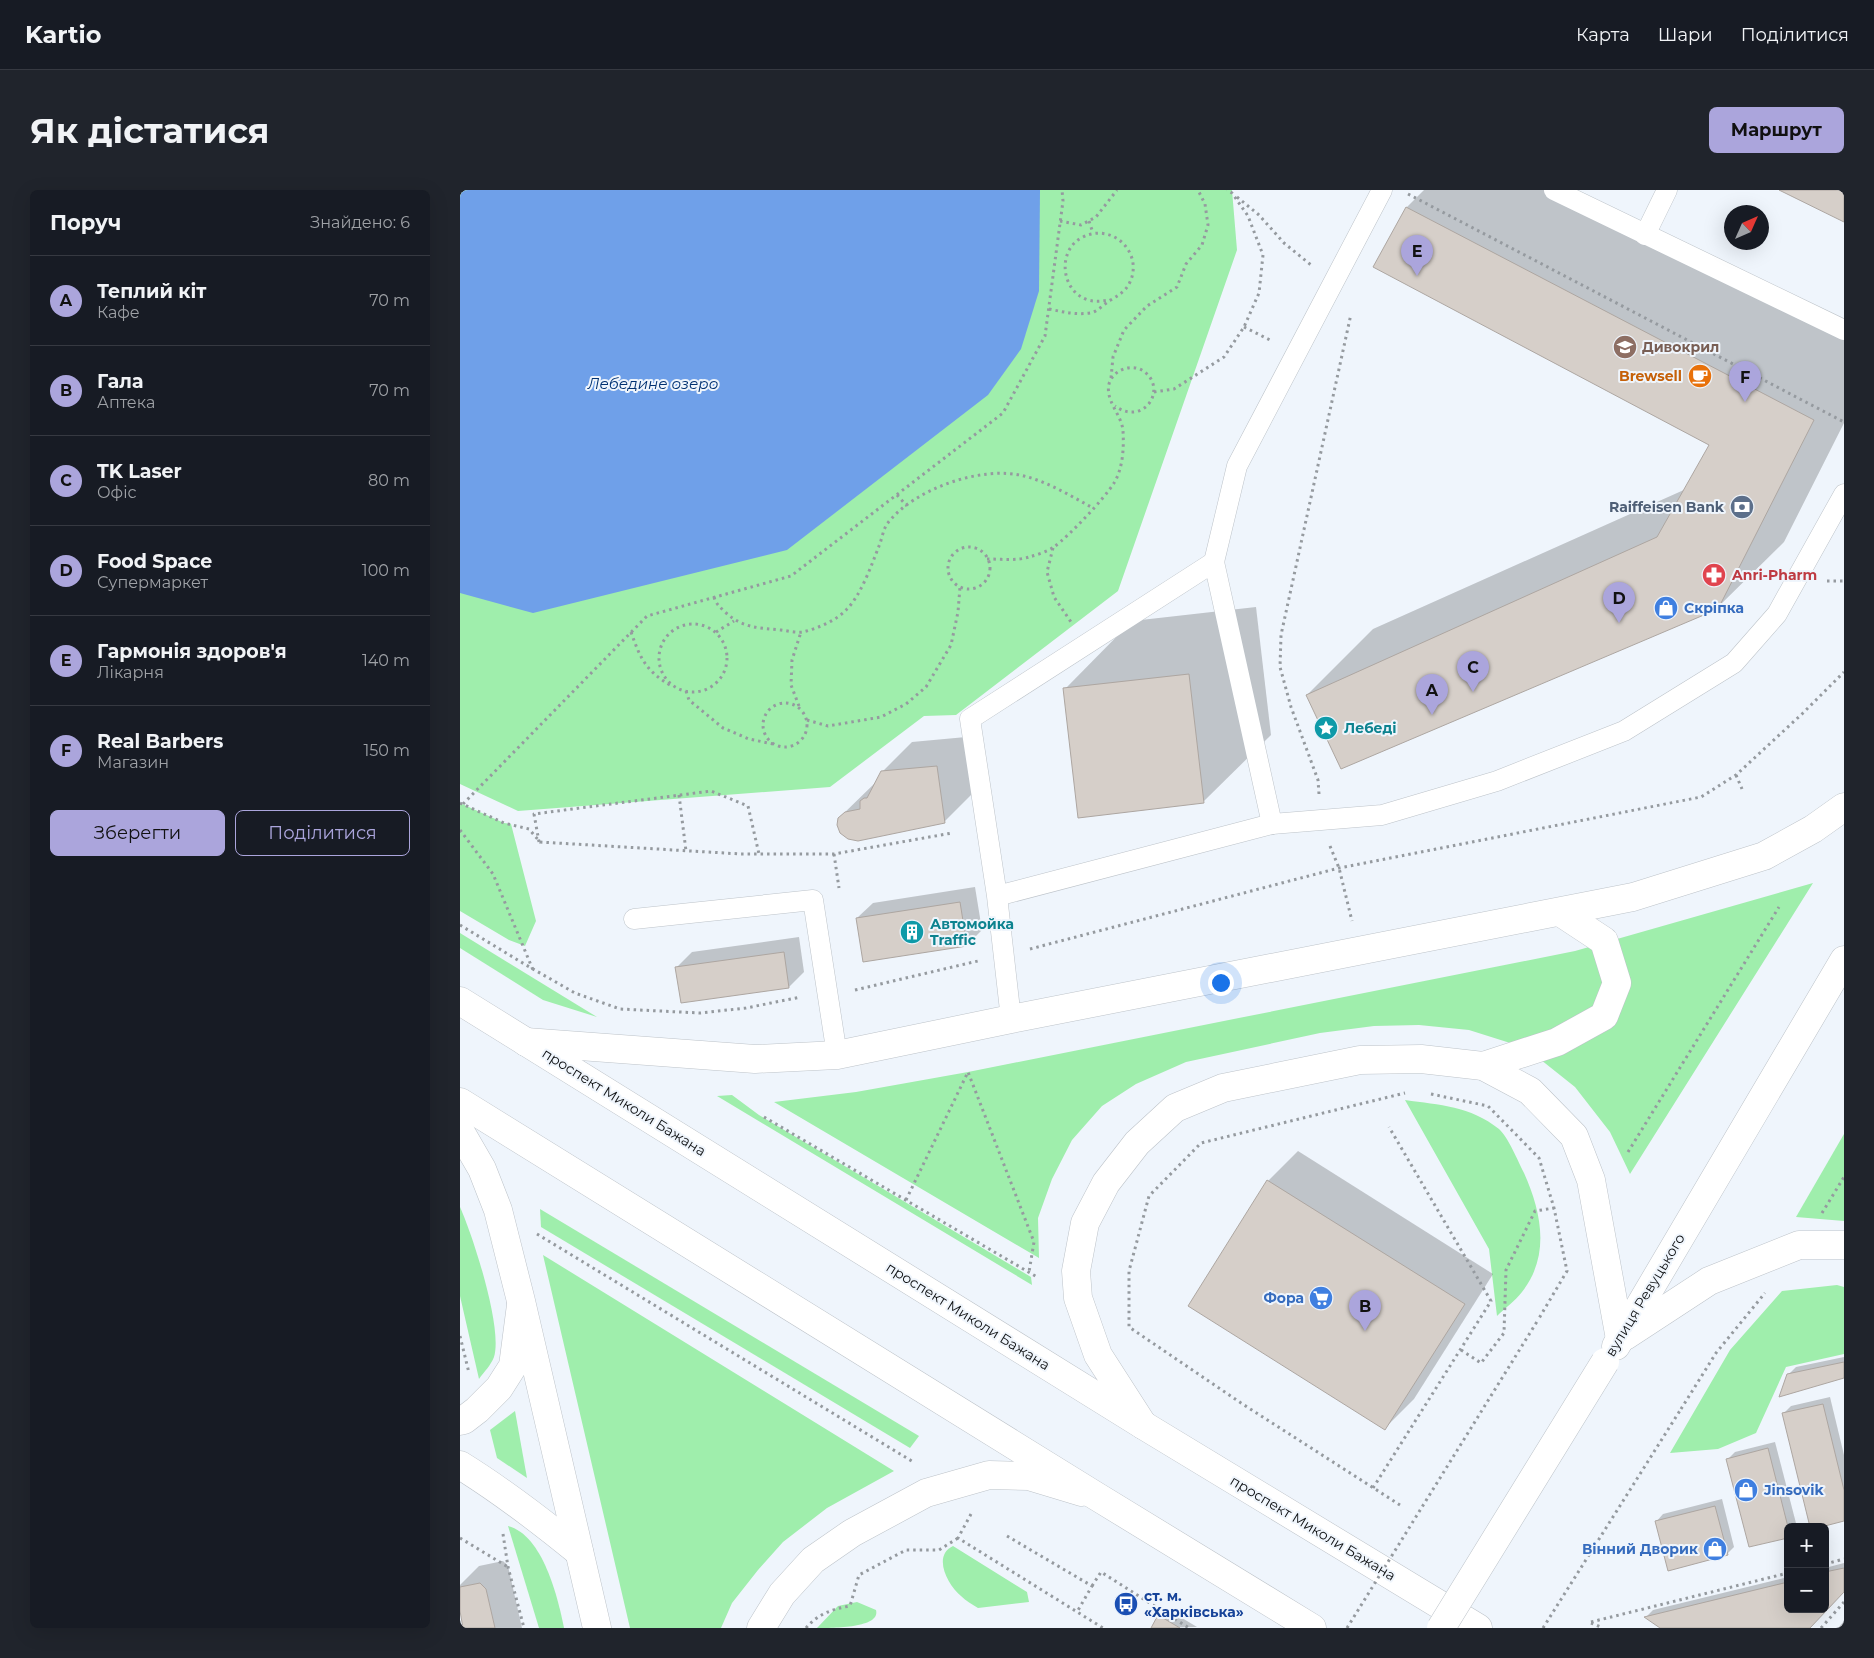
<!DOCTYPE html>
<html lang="uk">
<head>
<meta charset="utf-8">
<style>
	:root { --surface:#171b24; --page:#20242c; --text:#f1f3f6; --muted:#9ea1a6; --line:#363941; --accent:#aba5dc }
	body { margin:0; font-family:Montserrat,sans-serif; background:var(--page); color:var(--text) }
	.controls { position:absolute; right:15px; bottom:15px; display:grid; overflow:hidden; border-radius:8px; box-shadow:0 5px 20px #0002 }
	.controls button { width:45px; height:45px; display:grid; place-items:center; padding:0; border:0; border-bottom:1px solid var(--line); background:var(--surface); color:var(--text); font:25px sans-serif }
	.compass { position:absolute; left:1264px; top:15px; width:45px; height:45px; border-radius:50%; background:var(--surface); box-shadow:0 5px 20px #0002; rotate:45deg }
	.you { position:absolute; left:760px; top:792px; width:18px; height:18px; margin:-12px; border:4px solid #fff; border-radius:50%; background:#1a73e8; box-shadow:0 0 0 8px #1a73e833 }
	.badge { display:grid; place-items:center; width:32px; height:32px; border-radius:50%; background:var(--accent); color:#111; font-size:16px; font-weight:700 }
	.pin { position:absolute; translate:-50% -41px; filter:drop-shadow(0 1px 2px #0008) }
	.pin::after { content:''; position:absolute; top:26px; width:18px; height:15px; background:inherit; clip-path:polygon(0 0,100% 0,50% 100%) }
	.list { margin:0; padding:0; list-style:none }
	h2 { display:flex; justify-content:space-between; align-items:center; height:65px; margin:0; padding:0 20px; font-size:21px }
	h2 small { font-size:16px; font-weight:400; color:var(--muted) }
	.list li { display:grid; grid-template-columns:32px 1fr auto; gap:15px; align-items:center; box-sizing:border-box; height:90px; padding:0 20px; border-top:1px solid var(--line) }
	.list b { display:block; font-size:19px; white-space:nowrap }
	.list p { margin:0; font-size:16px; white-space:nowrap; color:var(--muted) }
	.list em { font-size:16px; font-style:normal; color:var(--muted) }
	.actions { display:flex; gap:10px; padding:15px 20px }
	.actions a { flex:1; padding:11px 0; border:1px solid var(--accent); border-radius:8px; text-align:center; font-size:18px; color:var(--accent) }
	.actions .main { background:var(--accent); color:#111 }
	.map { position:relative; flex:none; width:1384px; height:1438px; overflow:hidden; border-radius:8px }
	header { display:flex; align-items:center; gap:30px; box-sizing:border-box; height:70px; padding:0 25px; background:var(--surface); border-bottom:1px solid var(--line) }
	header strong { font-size:24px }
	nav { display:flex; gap:28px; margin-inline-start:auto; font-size:18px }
	.intro { display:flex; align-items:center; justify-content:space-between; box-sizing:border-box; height:120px; padding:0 30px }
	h1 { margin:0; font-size:35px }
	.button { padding:12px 22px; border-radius:8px; background:var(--accent); color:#111; font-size:18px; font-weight:700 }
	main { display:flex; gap:30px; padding:0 30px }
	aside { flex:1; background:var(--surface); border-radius:8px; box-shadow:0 5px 20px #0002 }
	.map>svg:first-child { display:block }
	.green { fill:#9feeac }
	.water { fill:#6fa0e9 }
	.shadow { fill:#0003 }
	.building { fill:#d6cfc9; stroke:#ada6a1 }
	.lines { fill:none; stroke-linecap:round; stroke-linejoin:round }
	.service-casing { stroke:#bdc3c9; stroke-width:21 }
	.minor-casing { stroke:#bdc3c9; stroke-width:29 }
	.tertiary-casing { stroke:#bdc3c9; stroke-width:29 }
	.trunk-casing { stroke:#bdc3c9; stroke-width:29 }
	.path { stroke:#959a9f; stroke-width:3; stroke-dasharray:2.5 4; stroke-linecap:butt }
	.service { stroke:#fff; stroke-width:20 }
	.minor { stroke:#fff; stroke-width:28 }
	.tertiary { stroke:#fff; stroke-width:28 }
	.trunk { stroke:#fff; stroke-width:28 }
	.tertiary-bridge-casing { stroke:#bdc3c9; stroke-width:29; stroke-linecap:butt }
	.path-bridge { stroke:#959a9f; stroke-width:3; stroke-dasharray:2.5 4; stroke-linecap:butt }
	.tertiary-bridge { stroke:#fff; stroke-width:28 }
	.labels { text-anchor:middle; stroke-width:4; stroke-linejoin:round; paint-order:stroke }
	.education-label { font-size:14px; font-weight:bold; fill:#785e54; stroke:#eff5fc; text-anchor:start }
	.food-label { font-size:14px; font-weight:bold; fill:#c56008; stroke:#eff5fc; text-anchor:end }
	.service-label { font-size:14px; font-weight:bold; fill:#4e5e75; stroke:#eff5fc; text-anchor:end }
	.health-label { font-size:14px; font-weight:bold; fill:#be3a42; stroke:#eff5fc; text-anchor:start }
	.shop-label { font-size:14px; font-weight:bold; fill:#366cbe; stroke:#eff5fc; text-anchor:start }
	.culture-label { font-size:14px; font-weight:bold; fill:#0d838f; stroke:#eff5fc; text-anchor:start }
	.street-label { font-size:14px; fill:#0d0f11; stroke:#eff5fc }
	.transit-label { font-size:14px; font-weight:bold; fill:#164399; stroke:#eff5fc; text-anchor:start }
	.water-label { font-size:15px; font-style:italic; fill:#013171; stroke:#eff5fc }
</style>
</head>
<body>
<header>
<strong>Kartio</strong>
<nav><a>Карта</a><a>Шари</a><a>Поділитися</a></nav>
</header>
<div class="intro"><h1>Як дістатися</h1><a class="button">Маршрут</a></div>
<main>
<aside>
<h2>Поруч<small>Знайдено: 6</small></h2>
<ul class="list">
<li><span class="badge">A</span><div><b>Теплий кіт</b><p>Кафе</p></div><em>70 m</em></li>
<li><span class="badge">B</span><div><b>Гала</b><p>Аптека</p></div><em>70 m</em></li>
<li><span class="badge">C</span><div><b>TK Laser</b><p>Офіс</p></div><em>80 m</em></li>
<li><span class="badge">D</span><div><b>Food Space</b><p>Супермаркет</p></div><em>100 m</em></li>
<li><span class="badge">E</span><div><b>Гармонія здоров'я</b><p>Лікарня</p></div><em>140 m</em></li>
<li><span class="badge">F</span><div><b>Real Barbers</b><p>Магазин</p></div><em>150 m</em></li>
</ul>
<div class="actions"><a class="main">Зберегти</a><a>Поділитися</a></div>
</aside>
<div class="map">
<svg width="1384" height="1438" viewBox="0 0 1384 1438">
	<rect width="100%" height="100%" fill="#eff5fc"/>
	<g class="green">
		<path d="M0,0h772l5,60 -119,341 -162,124 -32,1 -94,71 -312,24 -58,-27z"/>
		<path d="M0,613l44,20 7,1 25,97 -11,25 -16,-6 -49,-29z"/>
		<path d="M1353,693l-183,291 -20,-42 -35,-45 -49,-39 -57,-18 -50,-5 -45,1 -54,7 -134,29 -50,22 -34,22 -30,34 -20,39 -14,39 1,40 -265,-156 82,-10 112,-20 607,-121z"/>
		<path d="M0,743l137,84 -54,-17 -83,-52z"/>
		<path d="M272,905l27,20 272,162 1,8 -315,-189z"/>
		<path d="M945,910c35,5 65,6 94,29 9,8 19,32 25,44 17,38 27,82 -2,119 -7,9 -17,16 -25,24l-8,-67z"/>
		<path d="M1384,944v87l-48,-4z"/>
		<path d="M0,1017c13,29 43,121 34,150 -3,8 -10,15 -15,22l-19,-83z"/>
		<path d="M80,1019l379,227 -9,12 -369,-221z"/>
		<path d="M83,1065l351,216 -67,37 -44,34 -25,28 -26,33 -11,25h-91z"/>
		<path d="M1377,1095l7,2v67l-58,13 -30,66 -38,16 -48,4 60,-103 52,-59z"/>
		<path d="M55,1221l12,67 -30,-20 -7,-28z"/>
		<path d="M48,1336c35,9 50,72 56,102h-25z"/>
		<path d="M493,1356l74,46 2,10 -51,6c-6,-4 -12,-7 -17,-12 -13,-11 -29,-40 -8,-50z"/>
		<path d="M397,1412l19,8c5,18 -43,18 -59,18l21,-22z"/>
	</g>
	<path class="water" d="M0,0h580l-1,101 -18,58 -33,46 -201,155 -254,63 -73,-20z"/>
	<g class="shadow">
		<path d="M964,0h142l278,146v87l-60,119 -67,66 -410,87 66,-66 313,-140 24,-44 -336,-179 33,-59z"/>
		<path d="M796,417l15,128 -68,67 -138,-113 67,-68z"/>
		<path d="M506,547l8,55 -30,30 -105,-4 36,-35 7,-11 30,-30z"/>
		<path d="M515,697l7,43 -15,15 -110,-27 16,-15z"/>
		<path d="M339,747l5,35 -15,15 -112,-20 15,-15z"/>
		<path d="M838,961l195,123 -79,125 -29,29 -195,-122 78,-125z"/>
		<path d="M1384,1167v20l-56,-2 8,-8z"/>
		<path d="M1370,1207l14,58v65l-60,-107 7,-7z"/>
		<path d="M1315,1252l22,85h-9l-60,-68 7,-7z"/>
		<path d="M1262,1309l12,48 -7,7 -71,-32 7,-8z"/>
		<path d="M43,1371l5,5 14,62h-58l-4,-24v-19l19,-19z"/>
		<path d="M1384,1373v27l-36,38h-146l-16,-11 7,-7 135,-33v32h37v-41z"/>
		<path d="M707,1419l30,18 -45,1 7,-12z"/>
		<path d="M1384,1431v7h-6z"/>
	</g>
	<g class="building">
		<path d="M1319,0h65v32z"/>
		<path d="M946,17l408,213 -96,189 -377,160 -35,-74 351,-158 52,-92 -336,-178z"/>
		<path d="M729,484l15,129 -126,15 -15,-130z"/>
		<path d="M477,576l8,57 -87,18 -10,-2 -8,-6 -3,-8 1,-7 7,-6 15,-3v-8l4,-3h3l14,-27z"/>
		<path d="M500,712l7,44 -104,16 -7,-44z"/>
		<path d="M324,762l5,36 -108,15 -6,-36z"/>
		<path d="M807,990l198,124 -80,126 -197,-124z"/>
		<path d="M1384,1172v16l-65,19 8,-23z"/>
		<path d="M1363,1214l21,86v31l-23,6h-11l-28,-114z"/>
		<path d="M1308,1258l20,79v11l-39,9 -23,-88z"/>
		<path d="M1255,1316l13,49 -60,16 -13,-50z"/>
		<path d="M1384,1378v24l-34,36h-150l-16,-11 144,-35v27h37v-37z"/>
		<path d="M20,1393l6,6 9,39h-32l-3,-17v-24z"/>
		<path d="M698,1425l22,13h-29z"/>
	</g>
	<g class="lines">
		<g class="service-casing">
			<g id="service">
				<path d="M1094,0l290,140"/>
				<path d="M1185,45l22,-45"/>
				<path d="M754,372l23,-96 145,-276"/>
				<path d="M812,634l110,-9 115,-34 127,-50 110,-68 43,-49 67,-120"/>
				<path d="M537,706l275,-72 -58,-262 -244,157 27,177 14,123"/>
				<path d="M174,729l179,-19 24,155"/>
			</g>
		</g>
		<g class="minor-casing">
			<g id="minor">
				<path d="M0,1231l4,-1 13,-10 22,-22 14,-22 8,-61"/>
				<path d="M0,1275c42,26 81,56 119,87"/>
			</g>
		</g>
		<g class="tertiary-casing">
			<g id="tertiary">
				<path d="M66,852l229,17 82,-4 174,-36 622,-122 131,-41 49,-27 31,-22"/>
				<path d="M1023,876l74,-24 47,-26 13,-33 -13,-42 -44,-29"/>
				<path d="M0,941l22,38 16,41 23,91 76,327"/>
				<path d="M1165,1146l84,-55 90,-36h45"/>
				<path d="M1156,1156l228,-386"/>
				<path d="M683,1235l-45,-70 -20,-57 -2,-27 9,-48 21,-40 31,-40 38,-35 48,-20 137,-28 61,-1 62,7 47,25 44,45 17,44 29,159"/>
				<path d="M301,1438l21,-34 31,-34 39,-27 74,-40 63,-18 40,1 53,16"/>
			</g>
		</g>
		<g class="trunk-casing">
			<g id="trunk">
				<path d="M0,811l683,424 335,203"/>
				<path d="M0,912l636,394 216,132"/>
			</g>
		</g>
		<g class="path">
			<path d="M948,4l436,228"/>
			<path d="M777,7l22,18 25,28 27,22"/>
			<path d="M600,31l21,4 15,-8 21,-27"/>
			<path d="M629,31l4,12"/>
			<path d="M589,119c14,3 27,6 41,4 7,-1 13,-8 19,-12 8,-5 16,-9 20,-17 16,-30 -16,-62 -46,-47 -26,12 -23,54 5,63 8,2 15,1 22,0"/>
			<path d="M784,137l28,14"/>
			<path d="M651,188l2,-21 11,-27 23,-24 30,-19 9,-23 16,-19 6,-20 -3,-21 -7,-14"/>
			<path d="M694,202l20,-3 50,-32 20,-30 15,-34 4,-38 -15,-39 -16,-23 -5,-3"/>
			<path d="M437,305l10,11"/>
			<circle cx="509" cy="378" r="21"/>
			<path d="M593,358l-6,24 7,25 17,25"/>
			<path d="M527,369c14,0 30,2 42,-2 8,-2 19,-6 25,-10 16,-12 50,-48 60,-64 9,-15 10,-35 9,-52 -1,-16 -18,-30 -14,-47 4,-15 25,-22 37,-11 21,19 -4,53 -31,33"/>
			<path d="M1367,391h17"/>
			<path d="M254,407c2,7 6,10 11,15 17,16 34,16 56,18 7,1 15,3 22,2 15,-4 33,-11 44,-23 14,-14 25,-45 32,-63 3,-7 4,-16 8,-22 26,-35 95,-59 137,-48 24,6 47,20 69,32"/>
			<circle cx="233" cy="468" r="34"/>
			<path d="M171,442c9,26 15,39 39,53"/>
			<path d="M256,442l18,-11"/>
			<path d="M226,501l3,9 34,28 26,11 24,5"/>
			<circle cx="325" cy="535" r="22"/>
			<path d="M339,516l-8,-21 1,-25 9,-28"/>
			<path d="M347,530l21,6 53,-9 25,-13 20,-17 25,-42 7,-33 2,-25"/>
			<path d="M1276,585l6,14"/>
			<path d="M859,604l-1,-14 -27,-73 -11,-40 1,-32 70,-321"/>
			<path d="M219,605l7,56"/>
			<path d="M0,613l44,20 25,6 11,13 201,12h93l118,-21"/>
			<path d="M3,614l184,-188 144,-40 212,-163 42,-77 18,-135 -1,-11"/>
			<path d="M0,640l33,44 40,96"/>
			<path d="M79,652l-5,-28 177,-23 37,15 11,48"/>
			<path d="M870,656l9,22 13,53"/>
			<path d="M374,664l5,34"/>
			<path d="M0,735l66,40 49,28 45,16 80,4 46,-5 55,-11"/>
			<path d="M570,759l309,-81 362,-71 35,-22 67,-62 41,-41"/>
			<path d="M395,800l123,-29"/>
			<path d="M971,904l57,12 51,52 15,50 13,63 -29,49"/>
			<path d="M304,927l273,160"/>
			<path d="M1168,962l151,-245"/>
			<path d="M446,1010l62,-128 66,170 -5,30"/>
			<path d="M1362,1023l22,-36"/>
			<path d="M77,1044l378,229"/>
			<path d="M0,1146l9,37"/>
			<path d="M1001,1160l20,13 23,-30 2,-63 29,-59 19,-3"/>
			<path d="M1221,1219l35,-56 49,-60"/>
			<path d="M913,1298l118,-187 -102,-174"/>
			<path d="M940,1315l-159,-102 -112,-76v-56l20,-75 52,-53 204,-50"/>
			<path d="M511,1324l-13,24 145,90"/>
			<path d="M43,1344l5,33 16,61"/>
			<path d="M547,1346l85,50 -15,26"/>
			<path d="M0,1348l48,29"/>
			<path d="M1365,1374l19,-5"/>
			<path d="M632,1396l9,-14 88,56"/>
			<path d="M1131,1432l197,-49"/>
			<path d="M1131,1433l12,5"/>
			<path d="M346,1438c12,-14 26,-19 44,-22l9,-31 47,-25h33l19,-12"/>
			<path d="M1361,1438l23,-26"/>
		</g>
		<use href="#service" class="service"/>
		<use href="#minor" class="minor"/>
		<use href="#tertiary" class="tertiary"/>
		<use href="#trunk" class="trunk"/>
		<g class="tertiary-bridge-casing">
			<path id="tertiary-bridge" d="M981,1438l164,-266"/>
		</g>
		<g class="path-bridge">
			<path d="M887,1438l191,-308"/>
			<path d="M1083,1438l138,-219"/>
		</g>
		<use href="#tertiary-bridge" class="tertiary-bridge"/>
	</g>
	<defs>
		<g id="school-disc" transform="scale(1.25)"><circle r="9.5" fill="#8d6e63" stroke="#eff5fc"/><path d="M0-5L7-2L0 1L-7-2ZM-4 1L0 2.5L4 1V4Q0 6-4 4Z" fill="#fff"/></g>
		<g id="cafe-disc" transform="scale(1.25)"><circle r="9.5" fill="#e8710a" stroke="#eff5fc"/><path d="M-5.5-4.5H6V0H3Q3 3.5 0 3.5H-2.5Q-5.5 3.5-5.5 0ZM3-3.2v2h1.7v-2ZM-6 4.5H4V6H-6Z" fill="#fff"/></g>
		<g id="bank-disc" transform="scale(1.25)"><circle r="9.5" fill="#5c6f8a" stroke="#eff5fc"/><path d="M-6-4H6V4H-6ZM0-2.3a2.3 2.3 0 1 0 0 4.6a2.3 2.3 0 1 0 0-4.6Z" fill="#fff"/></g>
		<g id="pharmacy-disc" transform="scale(1.25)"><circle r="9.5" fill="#e0444e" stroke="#eff5fc"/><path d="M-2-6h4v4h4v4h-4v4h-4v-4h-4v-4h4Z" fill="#fff"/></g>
		<g id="shop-disc" transform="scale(1.25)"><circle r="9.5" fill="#3f7fe0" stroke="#eff5fc"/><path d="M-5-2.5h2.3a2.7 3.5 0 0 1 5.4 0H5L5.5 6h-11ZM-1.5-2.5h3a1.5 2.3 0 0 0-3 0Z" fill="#fff"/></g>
		<g id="sight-disc" transform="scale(1.25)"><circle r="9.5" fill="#0f9aa8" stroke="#eff5fc"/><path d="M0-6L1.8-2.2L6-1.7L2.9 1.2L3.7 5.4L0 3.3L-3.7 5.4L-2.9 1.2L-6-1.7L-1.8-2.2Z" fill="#fff"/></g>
		<g id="building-disc" transform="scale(1.25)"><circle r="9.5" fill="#0f9aa8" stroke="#eff5fc"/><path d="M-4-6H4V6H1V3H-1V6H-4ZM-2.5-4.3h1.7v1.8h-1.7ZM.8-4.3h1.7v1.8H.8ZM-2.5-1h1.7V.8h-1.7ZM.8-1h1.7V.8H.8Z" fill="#fff"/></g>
		<g id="supermarket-disc" transform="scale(1.25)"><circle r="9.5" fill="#3f7fe0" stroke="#eff5fc"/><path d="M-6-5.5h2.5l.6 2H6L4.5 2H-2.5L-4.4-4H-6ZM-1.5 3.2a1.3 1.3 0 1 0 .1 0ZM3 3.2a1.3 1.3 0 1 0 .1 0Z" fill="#fff"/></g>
		<g id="bus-disc" transform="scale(1.25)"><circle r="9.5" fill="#1a4fb4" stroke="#eff5fc"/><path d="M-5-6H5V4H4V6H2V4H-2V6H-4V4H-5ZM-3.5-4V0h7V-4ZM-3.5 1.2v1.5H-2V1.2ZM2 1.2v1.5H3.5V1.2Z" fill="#fff"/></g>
	</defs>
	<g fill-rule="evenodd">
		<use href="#school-disc" x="1165" y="157"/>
		<use href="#cafe-disc" x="1240" y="186"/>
		<use href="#bank-disc" x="1282" y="317"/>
		<use href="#pharmacy-disc" x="1254" y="385"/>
		<use href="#shop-disc" x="1206" y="418"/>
		<use href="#sight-disc" x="866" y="538"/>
		<use href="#building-disc" x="452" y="742"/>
		<use href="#supermarket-disc" x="861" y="1108"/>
		<use href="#shop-disc" x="1286" y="1300"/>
		<use href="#shop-disc" x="1255" y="1359"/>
		<use href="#bus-disc" x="666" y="1414"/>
	</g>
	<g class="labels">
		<g class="education-label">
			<text x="1182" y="162">Дивокрил</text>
		</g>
		<g class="food-label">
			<text x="1222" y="191">Brewsell</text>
		</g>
		<g class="service-label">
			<text x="1264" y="322">Raiffeisen Bank</text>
		</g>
		<g class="health-label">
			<text x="1272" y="390">Anri-Pharm</text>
		</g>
		<g class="shop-label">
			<text x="1224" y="423">Скріпка</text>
			<text x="844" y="1113" text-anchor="end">Фора</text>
			<text x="1304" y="1305">Jinsovik</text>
			<text x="1238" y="1364" text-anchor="end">Вінний Дворик</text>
		</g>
		<g class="culture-label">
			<text x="884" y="543">Лебеді</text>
			<text x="470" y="739">Автомойка<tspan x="470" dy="16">Traffic</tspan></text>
		</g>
		<g class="street-label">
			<text transform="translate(164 912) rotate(32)" y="5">проспект Миколи Бажана</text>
			<text transform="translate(1185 1105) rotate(-59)" y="5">вулиця Ревуцького</text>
			<text transform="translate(508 1126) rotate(32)" y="5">проспект Миколи Бажана</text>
			<text transform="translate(853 1338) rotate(31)" y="5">проспект Миколи Бажана</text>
		</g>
		<g class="transit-label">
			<text x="684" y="1411">ст. м.<tspan x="684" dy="16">«Харківська»</tspan></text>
		</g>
		<g class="water-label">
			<text x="193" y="199">Лебедине озеро</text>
		</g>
	</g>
</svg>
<div class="controls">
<button>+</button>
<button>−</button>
</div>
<svg class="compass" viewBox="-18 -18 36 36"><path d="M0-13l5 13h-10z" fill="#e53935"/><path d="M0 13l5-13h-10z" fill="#9ea1a6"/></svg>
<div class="you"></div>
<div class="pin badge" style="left:972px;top:525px">A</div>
<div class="pin badge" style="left:905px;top:1141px">B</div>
<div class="pin badge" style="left:1013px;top:502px">C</div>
<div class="pin badge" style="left:1159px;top:433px">D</div>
<div class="pin badge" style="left:957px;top:86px">E</div>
<div class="pin badge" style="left:1285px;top:212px">F</div>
</div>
</main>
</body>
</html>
